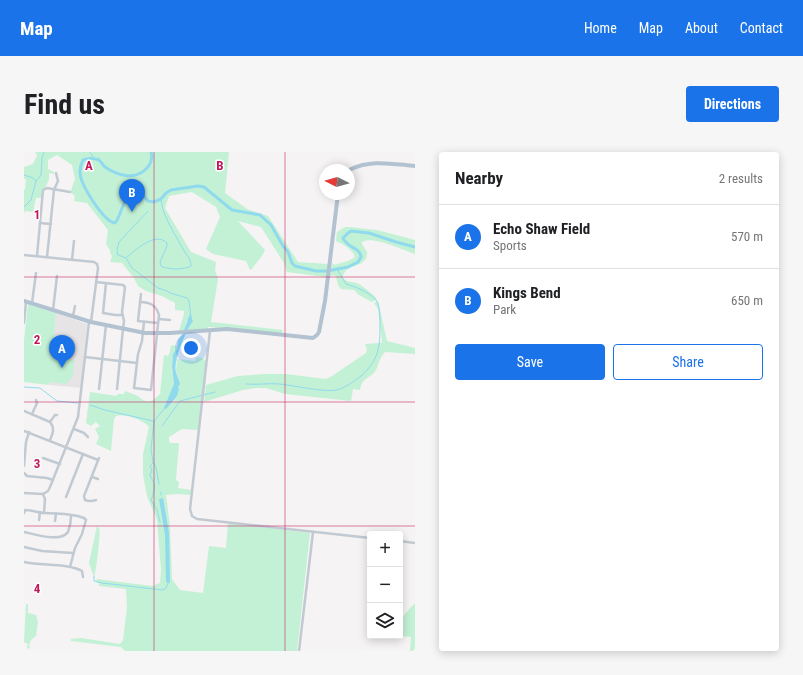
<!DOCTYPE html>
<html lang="en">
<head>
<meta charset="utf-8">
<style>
	:root { --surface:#fff; --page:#f6f6f6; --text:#202124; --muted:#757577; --line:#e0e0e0; --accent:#1a73e8 }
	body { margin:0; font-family:"Roboto Condensed",sans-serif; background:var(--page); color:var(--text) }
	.controls { position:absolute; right:12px; bottom:12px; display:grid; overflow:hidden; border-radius:4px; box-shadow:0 2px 10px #0003 }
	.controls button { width:36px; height:36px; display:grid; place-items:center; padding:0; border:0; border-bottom:1px solid var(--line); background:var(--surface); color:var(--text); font:20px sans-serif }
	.compass { position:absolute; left:295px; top:12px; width:36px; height:36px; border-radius:50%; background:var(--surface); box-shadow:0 2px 10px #0003; rotate:276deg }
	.you { position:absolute; left:167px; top:196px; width:14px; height:14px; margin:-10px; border:3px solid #fff; border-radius:50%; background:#1a73e8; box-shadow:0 0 0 6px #1a73e833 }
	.badge { display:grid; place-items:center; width:26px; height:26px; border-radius:50%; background:var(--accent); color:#fff; font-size:13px; font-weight:700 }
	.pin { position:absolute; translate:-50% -33px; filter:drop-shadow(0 1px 2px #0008) }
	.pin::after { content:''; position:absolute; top:21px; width:14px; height:12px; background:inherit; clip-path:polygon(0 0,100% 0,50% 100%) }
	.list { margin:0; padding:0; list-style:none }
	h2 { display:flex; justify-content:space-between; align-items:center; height:52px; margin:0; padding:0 16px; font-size:17px }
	h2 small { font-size:13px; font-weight:400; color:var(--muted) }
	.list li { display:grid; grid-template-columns:26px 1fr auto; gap:12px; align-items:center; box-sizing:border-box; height:64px; padding:0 16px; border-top:1px solid var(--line) }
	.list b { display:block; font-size:15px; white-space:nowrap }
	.list p { margin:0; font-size:13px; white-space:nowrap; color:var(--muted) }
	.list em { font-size:13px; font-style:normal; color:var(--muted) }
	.actions { display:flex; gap:8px; padding:12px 16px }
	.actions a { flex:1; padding:9px 0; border:1px solid var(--accent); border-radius:4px; text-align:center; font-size:14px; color:var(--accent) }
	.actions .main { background:var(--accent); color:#fff }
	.icon { flex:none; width:22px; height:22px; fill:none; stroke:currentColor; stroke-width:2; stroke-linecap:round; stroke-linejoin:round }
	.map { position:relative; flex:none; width:391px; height:499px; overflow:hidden; border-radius:4px }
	header { display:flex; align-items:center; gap:24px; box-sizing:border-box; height:56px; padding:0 20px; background:var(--accent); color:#fff }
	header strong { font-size:19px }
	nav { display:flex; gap:22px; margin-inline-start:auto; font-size:14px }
	.intro { display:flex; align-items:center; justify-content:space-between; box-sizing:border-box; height:96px; padding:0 24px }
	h1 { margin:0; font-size:28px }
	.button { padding:10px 18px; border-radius:4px; background:var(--accent); color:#fff; font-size:14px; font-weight:700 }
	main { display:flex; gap:24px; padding:0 24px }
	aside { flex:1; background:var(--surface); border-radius:4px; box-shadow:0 2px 10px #0003 }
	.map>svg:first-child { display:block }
	.education { fill:#e6e4e5 }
	.green { fill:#c3f1d5 }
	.water { fill:#90daee }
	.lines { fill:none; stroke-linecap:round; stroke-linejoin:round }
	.stream { stroke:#90daee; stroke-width:1 }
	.river { stroke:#90daee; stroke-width:3 }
	.minor { stroke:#c1cad2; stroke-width:2.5 }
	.major { stroke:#b3c2d1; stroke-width:4 }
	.grid { fill:none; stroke:#c2185b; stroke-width:1; stroke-opacity:0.55 }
	.grid-label { font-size:13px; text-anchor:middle; font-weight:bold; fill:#c2185b; stroke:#fff; stroke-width:3; stroke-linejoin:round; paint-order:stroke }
</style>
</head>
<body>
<header>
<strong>Map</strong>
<nav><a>Home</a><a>Map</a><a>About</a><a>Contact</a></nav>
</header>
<div class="intro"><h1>Find us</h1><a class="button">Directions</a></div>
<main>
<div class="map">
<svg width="391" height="499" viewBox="0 0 391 499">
	<rect width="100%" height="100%" fill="#f5f3f3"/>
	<path class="education" d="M32,161l31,11 -6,64 -32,-3z"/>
	<g class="green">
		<path d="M11,0h194l-4,41 22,16 21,7 30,46 30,2 -2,13 -39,-5 -3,-9 -23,-36 -23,-6 27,29c-3,8 -9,12 -13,19l-2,1 -4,-9 -33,-7 -7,-5 14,-32 -4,-10 -24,-15 -23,4 -4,12 26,44 25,10 -1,8 3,9 -7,43 72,8 -2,4 -71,-7h-2v2l-20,1 3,-7 -4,-3 -3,10 -5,1 5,-17v-3l-9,-1v-7l-13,-7 -16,-5 -8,-5 -4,-8 -12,-15 -12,-1 2,-5 -1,-4 -1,1v-4l-4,-6 2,-14 -21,-27 -13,-2 1,-5 -4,-3v-3l4,-11 -3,-14 -15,-10 -9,5v9l6,3v2l-5,-1v6l-8,19h-5l-3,14 -8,-1 -1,3v-24h1l1,-11h-2v-12l9,-3 4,-9z"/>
		<path d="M321,75h4l28,3 38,10v14c-12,-4 -43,-19 -53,-12v2l5,8c1,18 -24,10 -24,26 4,5 10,3 16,6 6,4 14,10 18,15l-5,3 -13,-7 -5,-5 -13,-1 -3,-4 -2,-9 -3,-1 -3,2 2,-15 2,3 14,-4 7,-4c-3,-8 -12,-13 -19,-16l1,-9z"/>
		<path d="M354,149l9,40 28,7v6l-30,-2c-5,5 -6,11 -9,18 -5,9 -14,6 -16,20l-7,-1 -2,12 -66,-7 -19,-6h-10l-13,2 -39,12 2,-17 32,-9 27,-2h21l40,5 6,-3 34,-23 1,-4 -2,-5c5,0 10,-1 16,-1l1,-1 -4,-33 -4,-6z"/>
		<path d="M4,152l28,9 -4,45 22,2 -1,16 -7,8 -16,-2 -1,3 -25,-3v-42z"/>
		<path d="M148,193l5,1v3l-4,5 -1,12 2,18 -8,24 9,-7 3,-24 -2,-6 1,-12 18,2 1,-4 7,1 3,3 -8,69 -16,-1 -13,8v4l1,2h9l-3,37 3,2 -1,6 13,2 -1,5 -12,-1 -12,1 4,31 2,53 8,11 23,3 6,-47 17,2 2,-25 82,10 -13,118h-172l-4,-4 -50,-6v-2l10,-1 39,6 3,-4 4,-33 -1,-18 -27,-3v-3l-3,-1 1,-3 55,7 8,-3 1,-13 -4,-50 -10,-24 -4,-21v-21l6,-27c-5,-7 -25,-14 -33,-11l-2,3 -3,32 -15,-7 3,-7 -4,-8 5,-3 -4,-4 -5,4 -5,-3 4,-31 27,4v-2h7l1,-3c4,2 9,3 13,5 9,8 13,7 22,-2l4,-39 4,1c3,-3 1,-8 4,-11z"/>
		<path d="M73,374c0,0 1,1 2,2 2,5 -3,43 -5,49l-5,-14z"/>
		<path d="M391,451v48h-5l1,-14 -11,-1c0,-19 3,-20 15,-33z"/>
		<path d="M2,452h2v9l8,2 2,7 -2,14c-5,3 -8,7 -6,13l-3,-1 1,-4 -4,-2z"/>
	</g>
	<g class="water">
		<path d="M166,162l3,7c-7,10 -20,39 -17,51 1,4 3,8 4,12l-2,3 1,2c-2,10 -6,12 -13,20l-2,-1 10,-24 -2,-18 1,-12 4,-5 1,-9 4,-5z"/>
		<path d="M139,346l6,35 1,50 -4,-1 -1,-47 -6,-36z"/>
	</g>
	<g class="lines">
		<g class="stream">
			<path d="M66,0l4,7"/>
			<path d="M0,23l9,3 3,3"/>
			<path d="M0,55l7,-7 5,-19 5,-6 1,-17 2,-6"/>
			<path d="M124,59l-29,31 -2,8 1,5 8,3 6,10 26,20 9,3 3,2 17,5 2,3 2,16"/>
			<path d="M103,105c9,-7 28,-26 40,-14v3l-7,16 1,4c7,4 23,4 30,0 0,-8 -5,-11 -8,-17 -7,-13 -22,-36 -22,-50"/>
			<path d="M222,232c11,1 22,-1 33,0 14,1 50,10 61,5 8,-3 14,-8 21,-13 18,-16 19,-29 19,-52 0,-7 0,-19 -4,-24 -7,-8 -20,-13 -30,-16l-9,-15"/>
			<path d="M0,235l16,1 17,13 21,2"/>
			<path d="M66,253l15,5 48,11"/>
			<path d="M138,274l18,-25 35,-9"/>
			<path d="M129,311l-3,3 2,4 -2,5c4,9 6,9 3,19"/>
			<path d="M135,332l-3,-17 -3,-5 -2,-13 3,-28 11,-13"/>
			<path d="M129,343l-2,5 6,10 3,12"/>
			<path d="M137,343v-3"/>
			<path d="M70,424v5l8,2 61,7 3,-2 2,-5"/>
		</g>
		<path class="river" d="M127,0c2,7 0,12 -5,17 -12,12 -29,6 -41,-2 -2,-2 -4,-5 -6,-7 -5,-2 -11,-2 -16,0 -2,4 -3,8 -3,12 0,12 23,49 35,51l2,-3c6,-10 8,-32 24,-28l7,9 6,1 7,-3 5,-6 5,-3 27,-4 6,1 28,23 28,5 11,10 12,21 5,6 4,11 3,3 21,5h11l21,-4 10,-5 3,-5c-1,-10 -13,-8 -18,-19l5,-5 3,-2 18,2 27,9 19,5"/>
		<g class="minor">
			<path d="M16,71l11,1"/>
			<path d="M0,103l70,7 3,2 1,4 -7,54"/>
			<path d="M13,104l6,-66 4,-2 23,4"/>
			<path d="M23,105l7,-67 4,-9 -2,-8"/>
			<path d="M48,108l2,-19"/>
			<path d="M72,130l27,3 2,2 -3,25 2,9 -1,8 -6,60"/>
			<path d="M82,131l-3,30 12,2h7"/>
			<path d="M117,142l-3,27 20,2"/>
			<path d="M116,150c10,0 16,3 19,13l-8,75 -17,-2 4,-34 4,-13 2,-19"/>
			<path d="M8,151l4,-30"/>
			<path d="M29,158l4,-34"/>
			<path d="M49,164l2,-10"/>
			<path d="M135,167l11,1"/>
			<path d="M0,171l2,-21"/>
			<path d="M186,179l-20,178 2,7 5,3 173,19"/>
			<path d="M61,205l52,6"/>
			<path d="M75,237l7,-64"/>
			<path d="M0,259l26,11"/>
			<path d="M8,262l5,-11 -1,-3"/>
			<path d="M50,277l10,4 4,4"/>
			<path d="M0,279l74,29"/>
			<path d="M26,288c3,-7 5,-12 0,-18l5,-7h2"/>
			<path d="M19,306l17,6"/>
			<path d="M0,314l2,-24 3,-10"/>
			<path d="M0,321l3,3 20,2 6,2"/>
			<path d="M68,325l6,2"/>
			<path d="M0,341l19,1"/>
			<path d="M19,342l5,-3 2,-4 28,-70 11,-95"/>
			<path d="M19,342l2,5 -1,14"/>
			<path d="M42,345l17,-43"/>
			<path d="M72,348c-3,1 -8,1 -11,0l-1,-4 15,-38"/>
			<path d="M0,361l1,-3c7,0 13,3 20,3 12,1 27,0 39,5l2,2 -4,14 -7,14 -5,19"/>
			<path d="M15,368l1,-8"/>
			<path d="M31,369l1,-8"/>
			<path d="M0,380c10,2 37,11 44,0 2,-5 3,-11 3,-16"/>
			<path d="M376,389l15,2"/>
			<path d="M0,395l18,4 31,2"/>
			<path d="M0,410c17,4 44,1 58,9l1,6"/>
			<path d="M275,499l14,-119"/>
		</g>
		<g class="major">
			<path d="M325,18c21,-11 43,-6 66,-4"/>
			<path d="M0,149l67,21 54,11h25l57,-4 86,9 4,-3 2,-3 6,-31 13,-107"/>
		</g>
	</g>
	<path class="grid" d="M130,0v499M261,0v499M0,125h391M0,250h391M0,374h391"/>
	<g class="grid-label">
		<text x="65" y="18">A</text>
		<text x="196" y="18">B</text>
		<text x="13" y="67">1</text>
		<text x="13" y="192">2</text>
		<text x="13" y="316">3</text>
		<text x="13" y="441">4</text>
	</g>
</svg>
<div class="controls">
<button>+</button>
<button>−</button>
<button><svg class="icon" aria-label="layers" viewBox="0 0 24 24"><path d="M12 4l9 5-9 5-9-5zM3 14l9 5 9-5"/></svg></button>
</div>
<svg class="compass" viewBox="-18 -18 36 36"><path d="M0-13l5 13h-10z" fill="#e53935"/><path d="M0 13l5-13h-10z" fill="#757577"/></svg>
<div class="you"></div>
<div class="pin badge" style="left:38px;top:216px">A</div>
<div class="pin badge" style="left:108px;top:60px">B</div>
</div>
<aside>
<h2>Nearby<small>2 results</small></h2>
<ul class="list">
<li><span class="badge">A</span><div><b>Echo Shaw Field</b><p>Sports</p></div><em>570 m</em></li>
<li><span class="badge">B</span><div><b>Kings Bend</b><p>Park</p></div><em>650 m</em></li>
</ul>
<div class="actions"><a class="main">Save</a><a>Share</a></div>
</aside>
</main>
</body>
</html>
